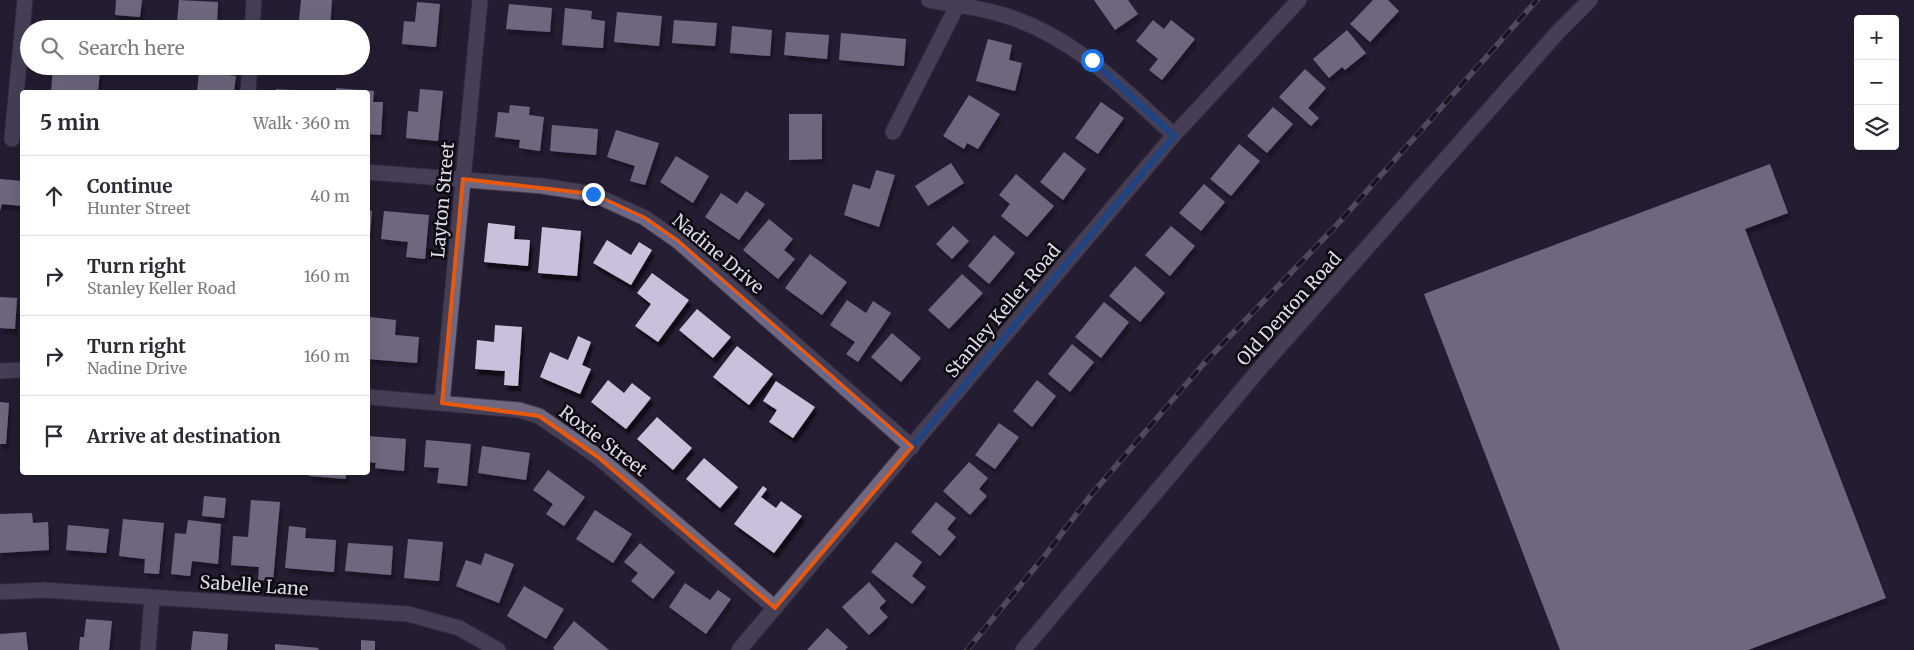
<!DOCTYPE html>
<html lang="en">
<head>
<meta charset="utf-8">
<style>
	:root { --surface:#fff; --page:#f2f2f3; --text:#2b2b33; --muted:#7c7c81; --line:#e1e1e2 }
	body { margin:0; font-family:Merriweather,serif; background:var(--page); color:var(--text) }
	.controls { position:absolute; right:15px; top:15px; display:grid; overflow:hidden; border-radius:5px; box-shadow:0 5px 20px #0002 }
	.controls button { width:45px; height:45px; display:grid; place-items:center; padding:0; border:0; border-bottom:1px solid var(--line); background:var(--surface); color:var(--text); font:25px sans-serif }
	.stop { position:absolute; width:15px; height:15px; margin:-11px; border:4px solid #1a73e8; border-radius:50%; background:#fff }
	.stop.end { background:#1a73e8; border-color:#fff; box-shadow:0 1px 5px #0008 }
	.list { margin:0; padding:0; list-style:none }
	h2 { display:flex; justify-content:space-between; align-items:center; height:65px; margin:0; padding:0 20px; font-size:21px }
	h2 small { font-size:16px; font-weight:400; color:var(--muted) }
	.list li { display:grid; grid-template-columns:32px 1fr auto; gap:15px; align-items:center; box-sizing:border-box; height:80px; padding:0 20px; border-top:1px solid var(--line) }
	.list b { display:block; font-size:19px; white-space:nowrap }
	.list p { margin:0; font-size:16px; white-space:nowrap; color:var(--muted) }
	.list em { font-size:16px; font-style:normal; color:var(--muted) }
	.icon { flex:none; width:28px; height:28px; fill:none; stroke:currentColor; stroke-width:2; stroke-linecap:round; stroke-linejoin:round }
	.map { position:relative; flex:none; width:1914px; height:650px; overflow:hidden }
	.search { position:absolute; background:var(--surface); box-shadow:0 5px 20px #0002; left:20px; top:20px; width:350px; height:55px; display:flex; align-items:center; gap:12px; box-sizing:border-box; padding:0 18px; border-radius:28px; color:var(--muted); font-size:19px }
	.panel { position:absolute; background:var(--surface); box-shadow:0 5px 20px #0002; left:20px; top:90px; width:350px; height:385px; border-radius:5px }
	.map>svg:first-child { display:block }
	.building { fill:#cac0dc; filter:url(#shadow) }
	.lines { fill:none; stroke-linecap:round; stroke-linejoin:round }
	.minor-casing { stroke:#40394a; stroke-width:17 }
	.minor { stroke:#706780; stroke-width:15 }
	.rail-casing { stroke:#857f90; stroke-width:5.5 }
	.rail { stroke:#0d0912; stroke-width:4; stroke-dasharray:11; stroke-linecap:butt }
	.route { stroke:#1a73e8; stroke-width:6 }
	.marked { fill:none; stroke:#e8590c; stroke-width:4; stroke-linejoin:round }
	.labels { text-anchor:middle; stroke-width:5; stroke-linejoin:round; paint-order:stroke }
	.street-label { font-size:18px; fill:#ded9e7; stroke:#0d0912 }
</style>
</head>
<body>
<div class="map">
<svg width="1914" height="650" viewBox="0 0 1914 650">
	<defs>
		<filter id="shadow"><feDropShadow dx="3" dy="5.5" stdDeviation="1" flood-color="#0009"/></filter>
	</defs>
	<rect width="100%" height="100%" fill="#251d32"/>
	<g class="building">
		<path d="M116,0h26l-2,17 -25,-2z"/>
		<path d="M179,0l39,2 -1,23 -40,-3z"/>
		<path d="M301,0h31l-2,29h-32z"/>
		<path d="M1094,0h34l10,14 -23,16z"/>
		<path d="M1373,0h15l11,11 -29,31 -20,-18z"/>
		<path d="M417,2l23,2 -4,43 -34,-3 2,-23 11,1z"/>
		<path d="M509,4l43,4 -2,24 -44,-3z"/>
		<path d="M565,8l27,3 -1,8 14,2 -2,27 -41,-3z"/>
		<path d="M617,12l45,4 -3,30 -45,-4z"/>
		<path d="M674,20l43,3 -2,23 -43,-3z"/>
		<path d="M1153,20l11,9 7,-9 24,19 -33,41 -13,-10 9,-11 -22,-18z"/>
		<path d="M79,24l22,2v3h-23z"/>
		<path d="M732,26l40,4 -2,26 -40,-3z"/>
		<path d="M1347,30l19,23 -21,17 -3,-3 -13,11 -16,-19z"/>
		<path d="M786,32l43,3 -2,24 -43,-4z"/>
		<path d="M841,33l65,6 -2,27 -65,-6z"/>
		<path d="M988,39l24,6 -3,15 13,3 -7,28 -39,-10z"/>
		<path d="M53,66l47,4 -2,22h-47z"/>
		<path d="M1305,69l21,19 -18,20 11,10 -8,8 -32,-29z"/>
		<path d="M199,72l37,4 -2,16h-37z"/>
		<path d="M336,88l38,3 -1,11h10l-2,33 -13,-1v-42h-32z"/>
		<path d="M276,89l31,2 -1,1h-30z"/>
		<path d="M420,89l23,2 -5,50 -32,-3 2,-27 10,1z"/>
		<path d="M969,95l31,19 -22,35 -11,-6 -3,6 -21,-13z"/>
		<path d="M1101,102l23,16 -26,36 -23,-16z"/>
		<path d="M510,105l20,2 -1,8 15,2 -4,34 -21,-3 1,-8 -25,-3 3,-25 11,1z"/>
		<path d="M1273,107l20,17 -26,29 -20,-17z"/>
		<path d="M789,114h33v45l-33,1z"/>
		<path d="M552,125l46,4 -2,26 -46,-4z"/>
		<path d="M616,130l43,13 -14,42 -15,-4 5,-15 -28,-9z"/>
		<path d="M1239,144l21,17 -29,35 -21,-17z"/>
		<path d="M1064,152l22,17 -23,31 -23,-18z"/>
		<path d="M676,156l33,20 -16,27 -33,-21z"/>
		<path d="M951,163l13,20 -36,23 -13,-20z"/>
		<path d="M1770,164l18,49 -43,16 141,369 -138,52h-188l-136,-356z"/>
		<path d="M876,170l19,5 -16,52 -35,-12 9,-31 17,5z"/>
		<path d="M1016,174l38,32 -27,31 -26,-21 9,-12 -11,-9z"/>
		<path d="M0,179l22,2v25l-20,-2 -2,7z"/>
		<path d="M1204,184l21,18 -24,29 -22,-18z"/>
		<path d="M746,191l19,13 -26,36 -34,-23 16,-24 16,11z"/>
		<path d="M368,211h4l-2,24 -2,-1z"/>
		<path d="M384,211l45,4 -4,44 -19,-2 2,-15 -27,-3z"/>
		<path d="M769,219l24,20 -9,11 11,9 -17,20 -35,-29z"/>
		<path d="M488,223l27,3 -1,13 16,1 -2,26 -44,-4z"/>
		<path d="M953,226l16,15 -17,18 -16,-15z"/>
		<path d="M1171,226l24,20 -25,30 -25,-21z"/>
		<path d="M542,227l39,4 -4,45 -39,-3z"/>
		<path d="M994,235l21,18 -26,31 -21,-18z"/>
		<path d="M607,240l24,15 8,-13 13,8 -21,35 -38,-22z"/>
		<path d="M810,254l37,28 -25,33 -37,-27z"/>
		<path d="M1135,266l30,27 -25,29 -31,-26z"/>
		<path d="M652,273l37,27 -31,42 -23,-16 16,-22 -14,-11z"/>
		<path d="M962,274l21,19 -34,36 -21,-19z"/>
		<path d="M0,297l17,1 -2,31 -15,-1z"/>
		<path d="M847,300l19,13 7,-12 18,12 -33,49 -12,-8 9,-12 -25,-17z"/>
		<path d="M1104,302l25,20 -28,36 -26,-21z"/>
		<path d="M697,309l34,28 -18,21 -34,-28z"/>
		<path d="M370,317l26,3 -1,15 24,2 -2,26 -49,-4z"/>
		<path d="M495,325l27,2 -4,59 -14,-1 1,-14 -30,-2 2,-29 17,2z"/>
		<path d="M892,333l29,25 -20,24 -30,-25z"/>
		<path d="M578,336l13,6 -9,23 9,4 -11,25 -40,-17 10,-25 18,8z"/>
		<path d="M1072,344l22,18 -24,30 -22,-18z"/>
		<path d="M737,346l36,28 -24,31 -36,-28z"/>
		<path d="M608,380l16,13 8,-10 19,15 -25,31 -35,-27z"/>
		<path d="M1037,380l19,16 -24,31 -19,-16z"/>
		<path d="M776,381l39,26 -22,31 -24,-16 8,-12 -14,-9z"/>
		<path d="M0,402l9,1 -3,41h-6z"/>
		<path d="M657,417l35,31 -19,22 -36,-31z"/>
		<path d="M999,423l20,14 -24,32 -20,-14z"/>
		<path d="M368,436l38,3 -2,32 -29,-3 1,-5 -8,-1z"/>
		<path d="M426,440l45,4 -4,42 -30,-3 2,-15 -15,-1z"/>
		<path d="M482,446l48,7 -4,27 -48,-7z"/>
		<path d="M704,458l34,29 -18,21 -34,-29z"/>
		<path d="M969,462l19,16 -9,11 8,7 -17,19 -27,-24z"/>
		<path d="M548,470l37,27 -21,29 -18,-12 7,-10 -20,-14z"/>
		<path d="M309,472h37v7l-37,-3z"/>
		<path d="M763,486l4,3 -6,8 15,11 5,-7 21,15 -28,37 -40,-29z"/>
		<path d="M204,496l22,2 -2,20 -22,-2z"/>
		<path d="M251,500l29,2 -7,79 -15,-1 1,-13 -28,-2 2,-29 15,1z"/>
		<path d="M936,502l20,16 -9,11 9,8 -16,19 -29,-24z"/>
		<path d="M595,510l37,24 -19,29 -37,-24z"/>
		<path d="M32,513l1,10 15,-1 1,28 -49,3v-39z"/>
		<path d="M123,519l41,4 -5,51 -15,-1 1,-14 -26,-3z"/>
		<path d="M188,520l33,4 -3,40 -26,-3 -2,15 -19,-2 4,-41 11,1z"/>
		<path d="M68,525l41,4 -3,24 -40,-3z"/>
		<path d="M289,526l17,2 -1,10 31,2 -2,32 -49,-4z"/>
		<path d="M408,539l35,3 -4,39 -35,-3z"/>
		<path d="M896,542l26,20 -10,14 14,11 -14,17 -41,-32z"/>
		<path d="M348,543l45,3 -2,29 -46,-4z"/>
		<path d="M640,543l35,29 -22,27 -22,-18 7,-8 -14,-11z"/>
		<path d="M485,553l29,11 -15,39 -43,-17 10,-26 15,5z"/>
		<path d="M869,582l17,19 -7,7 9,9 -19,18 -27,-28z"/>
		<path d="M685,583l25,17 8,-10 13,9 -25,35 -37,-27z"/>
		<path d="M524,586l40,23 -18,30 -39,-23z"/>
		<path d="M86,619l26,2 -3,29h-30l1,-13h4z"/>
		<path d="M574,621l35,29h-54l-2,-2z"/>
		<path d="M827,628l21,19 -3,3h-38z"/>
		<path d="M193,631l35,3 -1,16h-36z"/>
		<path d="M26,632l2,18h-28v-16z"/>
		<path d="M361,640l14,1v9h-14z"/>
		<path d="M275,644l44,4 -1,2h-43z"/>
	</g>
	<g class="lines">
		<g class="minor-casing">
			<g id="minor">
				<path d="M929,0c23,5 48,7 71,14 72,20 121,73 174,121"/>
				<path d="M252,29l2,-29"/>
				<path d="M248,92l2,-26"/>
				<path d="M893,132l64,-126v-6"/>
				<path d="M12,139l13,-139"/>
				<path d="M368,172l174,14 51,8 52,24 33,23 234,206"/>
				<path d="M0,371l22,-1"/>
				<path d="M368,397l151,13 20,6 59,41 177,151"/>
				<path d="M442,403l38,-403"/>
				<path d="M0,592l44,-2 364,24 51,14 39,22"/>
				<path d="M148,650l4,-52"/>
				<path d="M739,650l435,-515 125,-135"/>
				<path d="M1023,650l240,-285 295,-333 32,-32"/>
			</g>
		</g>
		<use href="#minor" class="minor"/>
		<g class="rail-casing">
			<path id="rail" d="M967,650l80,-97 44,-58 115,-134 128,-133 203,-228"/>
		</g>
		<use href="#rail" class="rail"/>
	</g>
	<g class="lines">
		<path class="route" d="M593,194l52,24 33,23 234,206 262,-311 -82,-76"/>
	</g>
	<path d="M0 0H1914V650H0ZM463,179l130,15 52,24 33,23 234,206 -137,161 -177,-151 -59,-41 -97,-13z" fill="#251d32" fill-opacity=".55" fill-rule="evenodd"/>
	<path class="marked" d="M463,179l130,15 52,24 33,23 234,206 -137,161 -177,-151 -59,-41 -97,-13z"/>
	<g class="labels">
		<g class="street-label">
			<text transform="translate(443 200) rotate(-85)" y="6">Layton Street</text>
			<text transform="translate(718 254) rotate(40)" y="6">Nadine Drive</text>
			<text transform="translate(1289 309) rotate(-48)" y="6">Old Denton Road</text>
			<text transform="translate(1003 311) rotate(-50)" y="6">Stanley Keller Road</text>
			<text transform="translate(603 441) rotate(37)" y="6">Roxie Street</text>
			<text transform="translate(254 586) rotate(4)" y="6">Sabelle Lane</text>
		</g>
	</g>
</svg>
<div class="controls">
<button>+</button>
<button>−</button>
<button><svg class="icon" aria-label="layers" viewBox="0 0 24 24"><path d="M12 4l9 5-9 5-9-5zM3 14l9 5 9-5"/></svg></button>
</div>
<div class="stop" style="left:1092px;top:60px"></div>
<div class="stop end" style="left:593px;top:194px"></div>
<div class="search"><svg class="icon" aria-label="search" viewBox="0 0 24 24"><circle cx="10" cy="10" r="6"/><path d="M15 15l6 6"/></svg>Search here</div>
<section class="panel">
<h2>5 min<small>Walk · 360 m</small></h2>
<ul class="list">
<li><svg class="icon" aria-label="ahead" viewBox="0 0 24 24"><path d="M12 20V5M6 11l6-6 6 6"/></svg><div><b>Continue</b><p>Hunter Street</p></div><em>40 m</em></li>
<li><svg class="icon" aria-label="right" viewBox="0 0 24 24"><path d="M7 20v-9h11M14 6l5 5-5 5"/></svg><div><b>Turn right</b><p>Stanley Keller Road</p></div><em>160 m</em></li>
<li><svg class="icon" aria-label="right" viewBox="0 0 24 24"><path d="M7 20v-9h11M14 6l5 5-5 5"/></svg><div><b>Turn right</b><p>Nadine Drive</p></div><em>160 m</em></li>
<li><svg class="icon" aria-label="arrive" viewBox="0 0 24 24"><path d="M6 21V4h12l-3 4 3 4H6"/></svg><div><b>Arrive at destination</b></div></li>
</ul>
</section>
</div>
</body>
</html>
